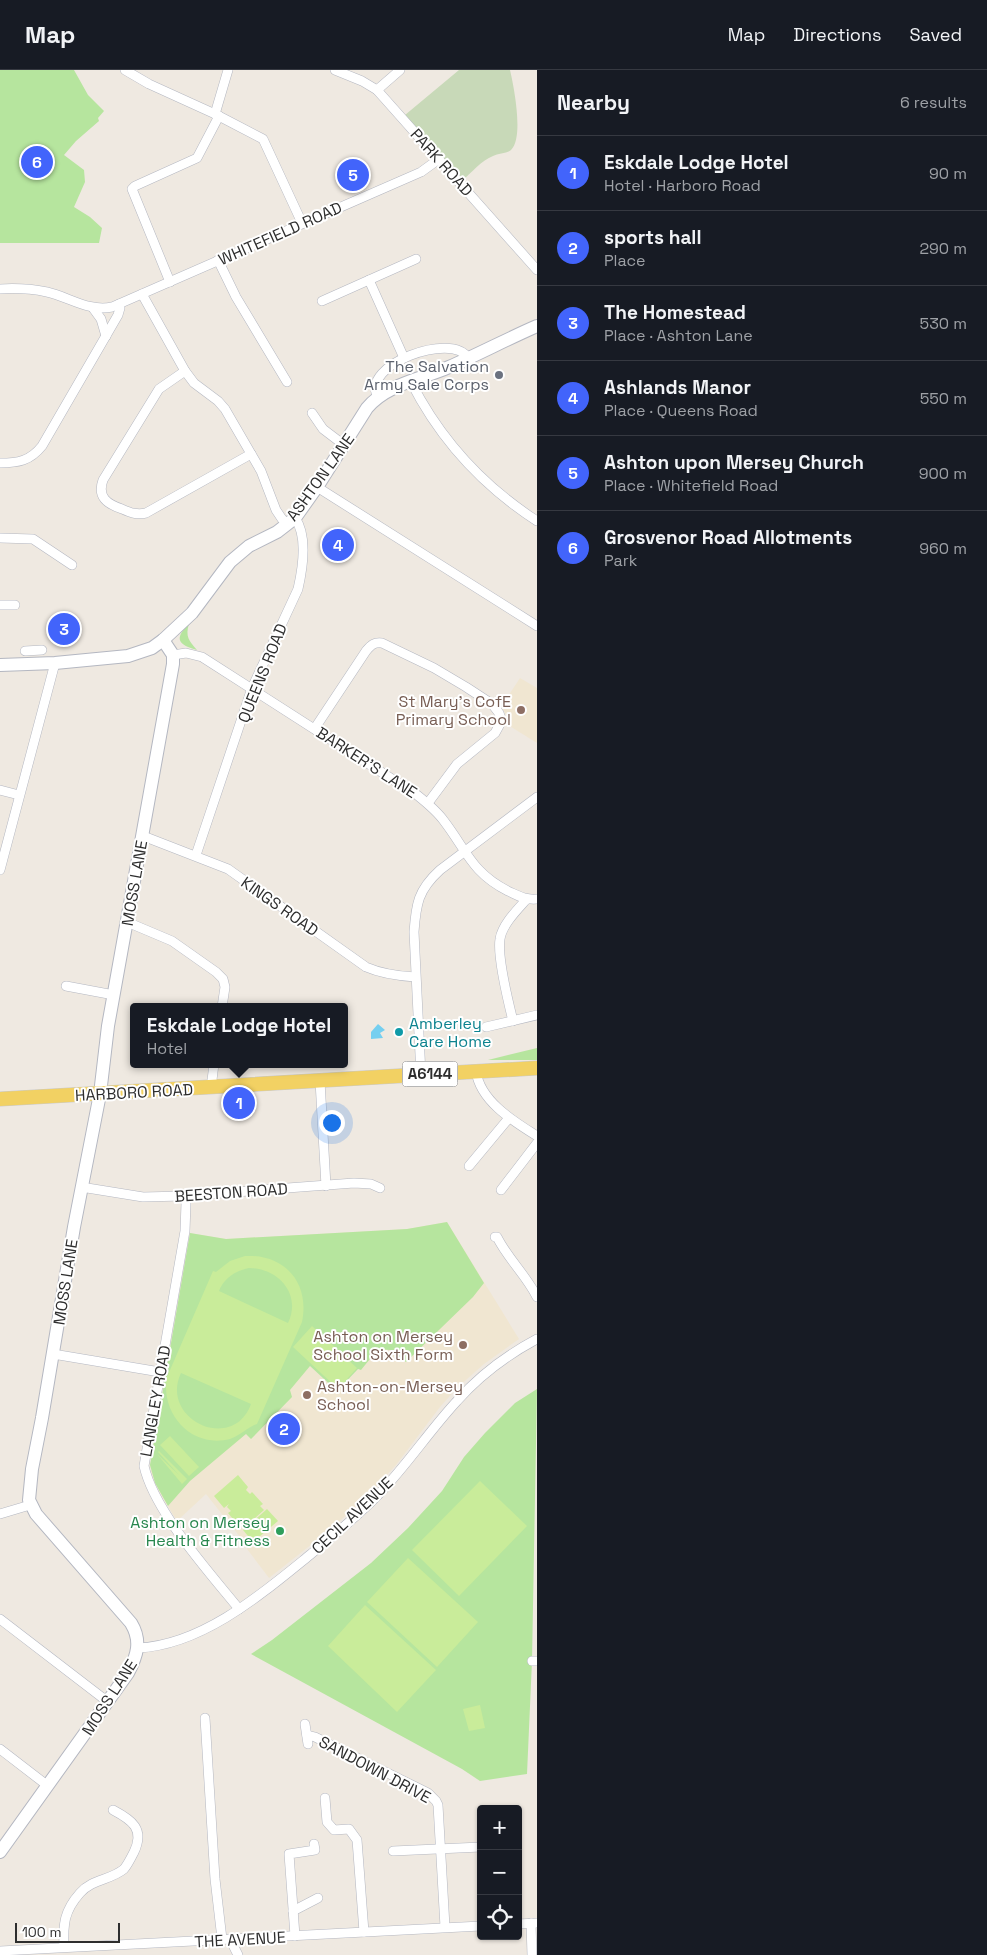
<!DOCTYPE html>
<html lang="en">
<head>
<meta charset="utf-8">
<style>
	:root { --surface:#171b24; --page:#20242c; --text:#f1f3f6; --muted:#9ea1a6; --line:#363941; --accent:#4264fb }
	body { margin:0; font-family:"Space Grotesk",sans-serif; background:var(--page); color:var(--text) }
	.controls { position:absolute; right:15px; bottom:15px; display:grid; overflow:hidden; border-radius:5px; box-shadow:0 1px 4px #0004 }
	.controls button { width:45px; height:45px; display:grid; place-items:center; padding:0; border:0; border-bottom:1px solid var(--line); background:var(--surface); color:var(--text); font:25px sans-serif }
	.scale { position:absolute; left:15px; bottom:12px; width:105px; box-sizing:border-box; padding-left:5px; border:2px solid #2e2e2e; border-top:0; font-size:14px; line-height:18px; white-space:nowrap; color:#2e2e2e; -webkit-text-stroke:4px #fff; paint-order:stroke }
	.you { position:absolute; left:331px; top:1052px; width:18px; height:18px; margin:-12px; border:4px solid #fff; border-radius:50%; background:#1a73e8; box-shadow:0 0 0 8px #1a73e833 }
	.badge { display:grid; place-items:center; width:32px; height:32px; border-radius:50%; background:var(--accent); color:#fff; font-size:16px; font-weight:700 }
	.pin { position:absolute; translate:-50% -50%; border:2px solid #fff; box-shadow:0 1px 5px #0006 }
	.popup { position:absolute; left:130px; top:933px; width:218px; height:65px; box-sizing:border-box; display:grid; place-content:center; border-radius:5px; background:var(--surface); filter:drop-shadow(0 1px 4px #0005); font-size:16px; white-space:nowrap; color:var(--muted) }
	.popup b { font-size:19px; color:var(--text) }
	.popup::after { content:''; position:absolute; left:50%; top:100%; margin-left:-10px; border:10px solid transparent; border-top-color:var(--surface) }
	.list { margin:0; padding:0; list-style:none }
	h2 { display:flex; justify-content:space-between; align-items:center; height:65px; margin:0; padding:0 20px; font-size:21px }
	h2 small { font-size:16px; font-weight:400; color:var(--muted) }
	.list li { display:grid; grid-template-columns:32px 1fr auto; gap:15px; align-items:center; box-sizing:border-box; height:75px; padding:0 20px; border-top:1px solid var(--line) }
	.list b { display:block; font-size:19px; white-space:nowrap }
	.list p { margin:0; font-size:16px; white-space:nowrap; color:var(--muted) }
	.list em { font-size:16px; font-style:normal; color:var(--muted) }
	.icon { flex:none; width:28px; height:28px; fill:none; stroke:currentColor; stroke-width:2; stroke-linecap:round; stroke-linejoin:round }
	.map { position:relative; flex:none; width:537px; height:1885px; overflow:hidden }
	header { display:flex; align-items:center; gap:30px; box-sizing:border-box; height:70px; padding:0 25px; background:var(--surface); border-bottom:1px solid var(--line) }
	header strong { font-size:24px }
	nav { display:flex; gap:28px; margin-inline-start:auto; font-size:18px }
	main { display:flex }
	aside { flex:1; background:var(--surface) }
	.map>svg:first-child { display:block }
	.education { fill:#f0e6d1 }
	.green { fill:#b6e59e }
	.cemetery { fill:#c8d9b8 }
	.pitch { fill:#c9ec9a; fill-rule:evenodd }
	.water { fill:#75cff0 }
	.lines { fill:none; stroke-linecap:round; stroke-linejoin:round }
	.street-casing { stroke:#b4b7c1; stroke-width:10 }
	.secondary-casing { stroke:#b4b7c1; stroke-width:14 }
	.primary-casing { stroke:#c9c9c9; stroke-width:15 }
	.street { stroke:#fff; stroke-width:9 }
	.secondary { stroke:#fff; stroke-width:12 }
	.primary { stroke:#f2d163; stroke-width:14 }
	.worship-dot { fill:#6b7280; stroke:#fff; stroke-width:2 }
	.education-dot { fill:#8d6e63; stroke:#fff; stroke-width:2 }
	.culture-dot { fill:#0f9aa8; stroke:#fff; stroke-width:2 }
	.leisure-dot { fill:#2e9e5b; stroke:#fff; stroke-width:2 }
	.labels { text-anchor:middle; stroke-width:4; stroke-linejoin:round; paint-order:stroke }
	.shield { fill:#fff; stroke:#6d6d6d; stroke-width:1 }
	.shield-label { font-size:15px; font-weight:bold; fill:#2e2e2e }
	.street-label { font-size:16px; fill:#2e2e2e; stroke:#fff }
	.worship-label { font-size:16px; fill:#5b616d; stroke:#fff; text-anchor:end }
	.education-label { font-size:16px; fill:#785e54; stroke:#fff; text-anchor:end }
	.culture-label { font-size:16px; fill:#0d838f; stroke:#fff; text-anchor:start }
	.leisure-label { font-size:16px; fill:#27864d; stroke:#fff; text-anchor:end }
</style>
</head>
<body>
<header>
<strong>Map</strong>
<nav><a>Map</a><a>Directions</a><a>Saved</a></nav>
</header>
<main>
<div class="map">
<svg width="537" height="1885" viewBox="0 0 537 1885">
	<rect width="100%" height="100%" fill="#efe9e1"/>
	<g class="education">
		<path d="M520,608l17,10v55l-29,-18 -1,-9 -6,-9z"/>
		<path d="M447,1152l72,117 -35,25 -27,24 -17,19 -44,58 -28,30 -37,34 -62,49 -22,-29 1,-2 -42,-53 -29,27 -16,-26 -10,-22 -1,-8 40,-232 36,6 181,-10z"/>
	</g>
	<g class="green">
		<path d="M0,0h74l14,25 16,16 -6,7 1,3 -23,20 -12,14 20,15 1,12 -11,25 16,10 12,11 -3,15h-99z"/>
		<path d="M189,554c-4,12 0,17 8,26 -18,-5 -24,-11 -8,-26z"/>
		<path d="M537,978v12h-49z"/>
		<path d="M447,1152l37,61 -11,14 -67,65 -16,-12 -12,-1 -17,21 -3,-1 -21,22 -27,-25 -20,24 2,7 -41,42 -5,-5 -56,47 -22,25 -13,-23 -5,-18 40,-232 36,6 181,-10z"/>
		<path d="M537,1319l-5,272 -5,113 -47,7 -18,-12 -211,-115 21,-14 99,-77 37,-35 34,-37 22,-34 21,-24 30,-30z"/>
	</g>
	<path class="cemetery" d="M459,0h51c4,17 14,68 1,80 -5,4 -13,3 -18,6 -11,4 -22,17 -31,25l-57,-66z"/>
	<g class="pitch">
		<path d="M245,1186c40,-2 65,27 57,66l-45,102c-9,3 -17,12 -27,15 -39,10 -70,-26 -63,-62l46,-106 3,1 14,-11zM249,1198c29,0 53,26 39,55l-69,-32c5,-13 16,-20 30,-23zM181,1303l70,31c-18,50 -92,15 -70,-31z"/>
		<path d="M312,1256l45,42 -19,21 -45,-42z"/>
		<path d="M170,1366l29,31 -10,9 -29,-31z"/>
		<path d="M159,1381l28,28 -5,5 -25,-30 22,21 -21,-23z"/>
		<path d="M238,1405l10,12 -2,3 4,4 2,-2 11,12 -3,2 4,4 -19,17 -4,-4 -3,2 -10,-12 3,-2 -4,-4 2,-3 -5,4 -10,-12z"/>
		<path d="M480,1411l47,45 -68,70 -47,-46z"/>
		<path d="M267,1439l11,12 -25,21 -10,-12z"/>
		<path d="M408,1488l70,64 -41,45 -70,-65z"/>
		<path d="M365,1535l71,65 -39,42 -69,-66z"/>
		<path d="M480,1635l5,23 -16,3 -6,-22z"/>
	</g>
	<path class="water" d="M378,954l7,6 -5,3 3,5 -12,1v-7z"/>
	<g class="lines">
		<g class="street-casing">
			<g id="street">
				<path d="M125,0l24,14 66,30 48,25 39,84"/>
				<path d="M335,0l27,11 15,9 160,180"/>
				<path d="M377,20l23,-20"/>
				<path d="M215,44l13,-44"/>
				<path d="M218,190l18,37 51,85"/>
				<path d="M369,210l35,78"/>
				<path d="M170,212l-38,-93 3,-3 62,-28 22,-42"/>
				<path d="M0,219c16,-1 32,0 47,3 22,5 42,20 65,15l309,-135 18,-13"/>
				<path d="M142,224l43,77 9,12 24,18 7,8 36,62 15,39 6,9 6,5"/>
				<path d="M322,231l94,-42"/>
				<path d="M93,238l8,11 5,17"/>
				<path d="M185,301l-26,18 -56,91c-6,17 4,24 19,29 9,4 15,6 24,4l105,-59"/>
				<path d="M411,312c29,57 72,104 126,139"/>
				<path d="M378,327c-19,-32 75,-66 90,-39"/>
				<path d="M312,343l11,16 21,16"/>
				<path d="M0,393c18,0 30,-2 42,-17l76,-131 2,-7 -1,-4"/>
				<path d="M317,417l220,139"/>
				<path d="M0,468l33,1 39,26"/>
				<path d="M0,535h15"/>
				<path d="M25,581l17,-1"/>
				<path d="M173,585l13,-2 16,4 215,138c10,8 20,16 27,26 23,30 28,52 64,70 11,5 17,9 29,8"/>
				<path d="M315,658l51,-77c5,-6 8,-9 16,-8l52,25 32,19 26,17 7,9 2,6 -1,5 -5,9 -38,31 -29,39"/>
				<path d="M0,720l19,5"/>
				<path d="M143,766l85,33 138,98c16,7 32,9 49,10"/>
				<path d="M196,785l56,-167 46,-99c5,-22 10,-53 -3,-71"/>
				<path d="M0,800l55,-207"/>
				<path d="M127,852l45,19 44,31 7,7 2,8 -3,20"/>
				<path d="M66,916l48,9"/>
				<path d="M513,951c-5,-20 -16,-64 -13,-82 2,-14 17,-29 26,-39"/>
				<path d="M486,957l51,-12"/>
				<path d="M476,1001c4,30 37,50 61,65"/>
				<path d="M421,1005l-7,-143c2,-28 4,-42 26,-62l97,-73"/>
				<path d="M320,1011l6,105"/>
				<path d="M211,1018l3,-24"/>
				<path d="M469,1096l40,-48"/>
				<path d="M81,1117l62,10 40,-1 171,-13 17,1 9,4"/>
				<path d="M501,1120l36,-47"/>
				<path d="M183,1126l3,7 -1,28 -41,235c10,45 65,106 95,143"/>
				<path d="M495,1167h2c11,22 29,38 40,60"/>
				<path d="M53,1284l107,18"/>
				<path d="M0,1444l30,-9"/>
				<path d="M0,1549l108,83"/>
				<path d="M138,1578c65,-3 125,-55 173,-94 23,-19 47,-38 68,-60 28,-29 51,-64 78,-93 23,-26 50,-46 80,-62"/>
				<path d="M532,1591h5"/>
				<path d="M205,1648l10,161 7,60"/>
				<path d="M305,1654l3,20"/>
				<path d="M307,1665l8,2 113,56 8,8 2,4 7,122"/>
				<path d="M0,1679l48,37"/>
				<path d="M325,1728l2,24 7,8 15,-1 8,11 7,92"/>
				<path d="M393,1781l88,-4"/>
				<path d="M293,1841l25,-13"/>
				<path d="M531,1853l1,32"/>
				<path d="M518,1854l19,-1"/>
				<path d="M295,1866l-6,-82 26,-4 -1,-6"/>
				<path d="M230,1869l8,16"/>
				<path d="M64,1877c-1,-23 0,-36 16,-54 12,-14 31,-13 44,-24 4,-5 7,-11 10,-17 11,-23 -2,-32 -21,-42"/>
				<path d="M0,1881l481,-25"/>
			</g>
		</g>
		<g class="secondary-casing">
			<g id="secondary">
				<path d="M0,595l55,-2 73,-7 24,-8 11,-8 29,-27 38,-51 19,-16 28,-14 18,-14 22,-31 50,-79c20,-24 55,-29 82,-41 30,-13 58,-28 88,-41"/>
				<path d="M0,1782l128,-179c9,-17 14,-32 3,-50l-95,-109 -7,-14 3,-31 10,-51 32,-191 26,-133 8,-68 65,-362v-9l-10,-15"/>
			</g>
		</g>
		<g class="primary-casing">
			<path id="primary" d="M0,1029l537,-31"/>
		</g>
		<use href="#street" class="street"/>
		<use href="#secondary" class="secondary"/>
		<use href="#primary" class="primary"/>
	</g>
	<circle class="worship-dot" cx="499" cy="305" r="5"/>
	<g class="education-dot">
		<circle cx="521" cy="640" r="5"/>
		<circle cx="463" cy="1275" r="5"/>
		<circle cx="307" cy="1325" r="5"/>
	</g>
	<circle class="culture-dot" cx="399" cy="962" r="5"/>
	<circle class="leisure-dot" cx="280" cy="1461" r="5"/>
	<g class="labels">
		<rect class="shield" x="402.5" y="991.5" width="55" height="25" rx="4"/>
		<g class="shield-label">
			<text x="430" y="1009">A6144</text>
		</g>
		<g class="street-label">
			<text transform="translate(442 92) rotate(48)" y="6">PARK ROAD</text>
			<text transform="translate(280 163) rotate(-24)" y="6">WHITEFIELD ROAD</text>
			<text transform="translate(320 407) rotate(-54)" y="6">ASHTON LANE</text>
			<text transform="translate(262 603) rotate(-68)" y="6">QUEENS ROAD</text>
			<text transform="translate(367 692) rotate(33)" y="6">BARKER'S LANE</text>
			<text transform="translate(134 813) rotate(-80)" y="6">MOSS LANE</text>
			<text transform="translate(280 836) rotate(35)" y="6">KINGS ROAD</text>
			<text transform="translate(134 1022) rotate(-3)" y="6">HARBORO ROAD</text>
			<text transform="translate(231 1122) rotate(-4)" y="6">BEESTON ROAD</text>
			<text transform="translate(65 1212) rotate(-81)" y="6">MOSS LANE</text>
			<text transform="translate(155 1331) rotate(-80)" y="6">LANGLEY ROAD</text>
			<text transform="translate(352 1445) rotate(-43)" y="6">CECIL AVENUE</text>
			<text transform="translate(109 1627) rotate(-57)" y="6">MOSS LANE</text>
			<text transform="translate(375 1699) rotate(28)" y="6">SANDOWN DRIVE</text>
			<text transform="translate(240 1869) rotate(-3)" y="6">THE AVENUE</text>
		</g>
		<g class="worship-label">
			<text x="489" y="302">The Salvation<tspan x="489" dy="18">Army Sale Corps</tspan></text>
		</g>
		<g class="education-label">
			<text x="511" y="637">St Mary's CofE<tspan x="511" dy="18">Primary School</tspan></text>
			<text x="453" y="1272">Ashton on Mersey<tspan x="453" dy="18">School Sixth Form</tspan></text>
			<text x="317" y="1322" text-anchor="start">Ashton-on-Mersey<tspan x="317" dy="18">School</tspan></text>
		</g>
		<g class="culture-label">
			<text x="409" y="959">Amberley<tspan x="409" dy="18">Care Home</tspan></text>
		</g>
		<g class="leisure-label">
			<text x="270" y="1458">Ashton on Mersey<tspan x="270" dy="18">Health &amp; Fitness</tspan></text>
		</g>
	</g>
</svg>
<div class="controls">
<button>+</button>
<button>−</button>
<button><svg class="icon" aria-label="locate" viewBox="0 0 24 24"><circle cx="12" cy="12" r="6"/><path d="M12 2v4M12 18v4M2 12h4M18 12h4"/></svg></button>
</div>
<div class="scale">100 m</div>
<div class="you"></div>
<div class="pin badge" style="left:239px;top:1033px">1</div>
<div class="popup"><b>Eskdale Lodge Hotel</b>Hotel</div>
<div class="pin badge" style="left:284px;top:1359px">2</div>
<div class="pin badge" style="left:64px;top:559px">3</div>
<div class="pin badge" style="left:338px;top:475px">4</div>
<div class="pin badge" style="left:353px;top:105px">5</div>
<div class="pin badge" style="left:37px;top:92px">6</div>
</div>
<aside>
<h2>Nearby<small>6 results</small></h2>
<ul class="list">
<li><span class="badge">1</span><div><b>Eskdale Lodge Hotel</b><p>Hotel · Harboro Road</p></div><em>90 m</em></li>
<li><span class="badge">2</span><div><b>sports hall</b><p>Place</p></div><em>290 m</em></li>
<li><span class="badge">3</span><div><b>The Homestead</b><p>Place · Ashton Lane</p></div><em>530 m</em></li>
<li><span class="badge">4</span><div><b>Ashlands Manor</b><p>Place · Queens Road</p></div><em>550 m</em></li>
<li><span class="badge">5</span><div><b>Ashton upon Mersey Church</b><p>Place · Whitefield Road</p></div><em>900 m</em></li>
<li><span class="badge">6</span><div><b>Grosvenor Road Allotments</b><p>Park</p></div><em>960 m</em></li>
</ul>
</aside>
</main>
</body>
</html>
